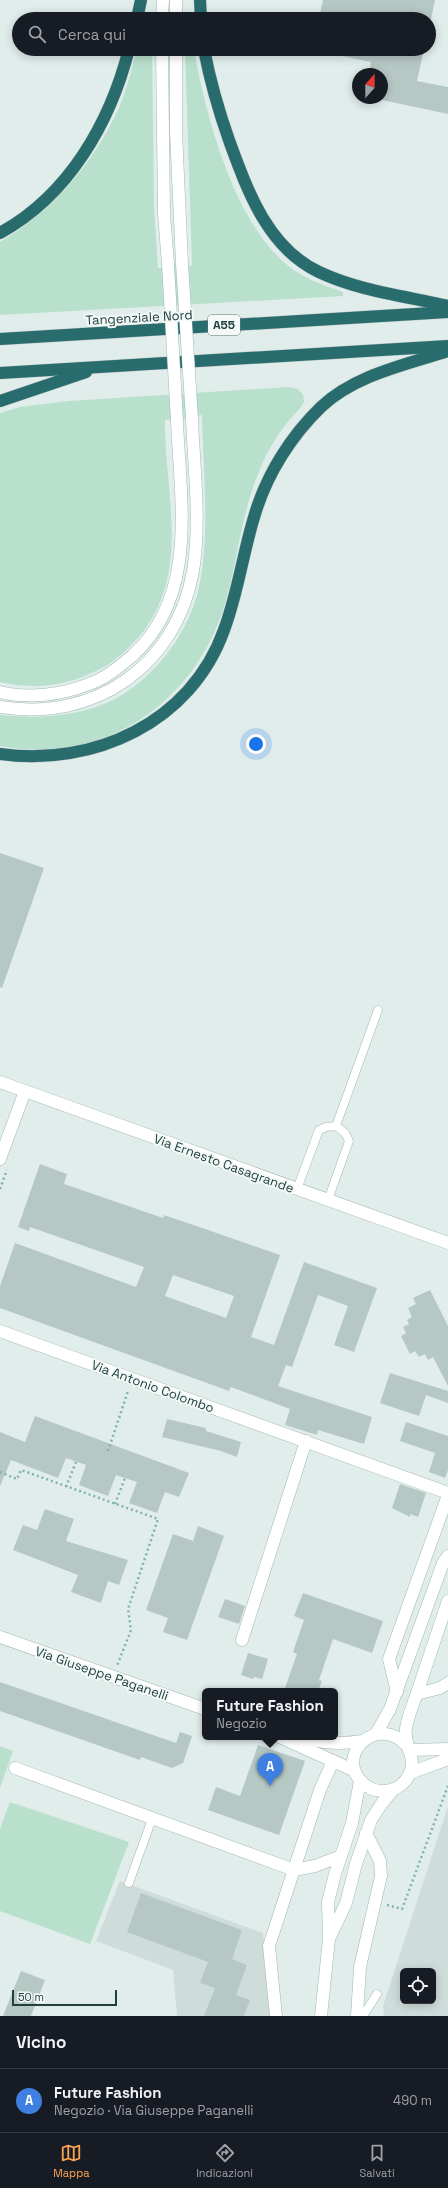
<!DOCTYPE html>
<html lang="it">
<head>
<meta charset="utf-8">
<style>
	:root { --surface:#171b24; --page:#242831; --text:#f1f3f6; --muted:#9ea1a6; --line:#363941; --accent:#fda34f }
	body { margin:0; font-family:"Space Grotesk",sans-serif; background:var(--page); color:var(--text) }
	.controls { position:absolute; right:12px; bottom:12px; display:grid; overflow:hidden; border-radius:6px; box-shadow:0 2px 10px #0003 }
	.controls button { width:36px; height:36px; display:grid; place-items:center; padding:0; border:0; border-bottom:1px solid var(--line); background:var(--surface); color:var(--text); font:20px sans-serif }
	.compass { position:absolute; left:352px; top:68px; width:36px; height:36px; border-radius:50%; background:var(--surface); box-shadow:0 2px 10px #0003; rotate:21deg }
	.scale { position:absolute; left:12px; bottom:10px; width:105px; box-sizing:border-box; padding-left:4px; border:2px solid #203f3e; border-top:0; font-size:11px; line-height:14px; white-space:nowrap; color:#203f3e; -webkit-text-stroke:3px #f2f9f7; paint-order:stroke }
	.you { position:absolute; left:256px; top:744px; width:14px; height:14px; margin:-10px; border:3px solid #fff; border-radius:50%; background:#1a73e8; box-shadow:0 0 0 6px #1a73e833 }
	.badge { display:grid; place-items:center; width:26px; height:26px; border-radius:50%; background:var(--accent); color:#fff; font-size:13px; font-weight:700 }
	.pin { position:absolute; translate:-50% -33px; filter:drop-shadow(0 1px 2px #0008) }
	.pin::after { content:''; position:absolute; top:21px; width:14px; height:12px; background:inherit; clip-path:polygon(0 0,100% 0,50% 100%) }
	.popup { position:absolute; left:202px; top:1688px; width:136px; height:52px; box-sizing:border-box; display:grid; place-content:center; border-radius:6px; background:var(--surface); filter:drop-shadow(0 1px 3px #0005); font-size:13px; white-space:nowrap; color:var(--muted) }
	.popup b { font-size:15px; color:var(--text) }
	.popup::after { content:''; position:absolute; left:50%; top:100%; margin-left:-8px; border:8px solid transparent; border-top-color:var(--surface) }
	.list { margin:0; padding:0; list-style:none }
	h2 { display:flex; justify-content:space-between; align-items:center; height:52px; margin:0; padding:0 16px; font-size:17px }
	h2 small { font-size:13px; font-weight:400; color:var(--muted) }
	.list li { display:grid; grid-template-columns:26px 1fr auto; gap:12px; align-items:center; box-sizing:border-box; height:64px; padding:0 16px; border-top:1px solid var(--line) }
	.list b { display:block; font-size:15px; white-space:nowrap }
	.list p { margin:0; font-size:13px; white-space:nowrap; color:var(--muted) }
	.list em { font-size:13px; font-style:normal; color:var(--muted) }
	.icon { flex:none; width:22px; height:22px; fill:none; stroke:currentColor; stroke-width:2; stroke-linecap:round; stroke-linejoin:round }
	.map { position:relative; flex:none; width:448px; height:2016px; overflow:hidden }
	.search { position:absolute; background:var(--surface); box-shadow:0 2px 10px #0003; left:12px; right:12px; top:12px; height:44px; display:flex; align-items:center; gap:10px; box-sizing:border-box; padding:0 14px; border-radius:22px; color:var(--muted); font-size:15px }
	.sheet { height:116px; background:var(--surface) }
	nav { display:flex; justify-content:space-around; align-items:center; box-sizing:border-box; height:56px; border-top:1px solid var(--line); background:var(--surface); font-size:11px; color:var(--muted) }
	nav a { display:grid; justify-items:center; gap:2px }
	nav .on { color:var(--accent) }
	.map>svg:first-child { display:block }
	.built { fill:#cfddda; fill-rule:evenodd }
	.green { fill:#b8e0cc }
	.building { fill:#b6c8c4; fill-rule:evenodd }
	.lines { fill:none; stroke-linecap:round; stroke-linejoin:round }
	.lane-casing { stroke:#a3b5b4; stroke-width:9 }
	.street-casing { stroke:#a3b5b4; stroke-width:13 }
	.secondary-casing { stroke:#9fbab6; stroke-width:13 }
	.highway-casing { stroke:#c1c9c9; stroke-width:13 }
	.path { stroke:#7fb3af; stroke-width:2.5; stroke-dasharray:2 3; stroke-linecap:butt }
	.lane { stroke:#fff; stroke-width:8 }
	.street { stroke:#fff; stroke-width:12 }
	.secondary { stroke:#fff; stroke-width:12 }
	.highway { stroke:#296c6e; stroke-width:12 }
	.secondary-bridge-casing { stroke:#9fbab6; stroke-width:13; stroke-linecap:butt }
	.secondary-bridge { stroke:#fff; stroke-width:12 }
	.labels { text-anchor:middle; stroke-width:4; stroke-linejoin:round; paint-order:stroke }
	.shield { fill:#f2f9f7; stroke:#5f7776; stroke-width:1 }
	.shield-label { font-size:12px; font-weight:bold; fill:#203f3e }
	.street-label { font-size:13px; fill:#203f3e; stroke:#f2f9f7 }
</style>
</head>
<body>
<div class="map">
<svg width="448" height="2016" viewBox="0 0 448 2016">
	<rect width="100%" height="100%" fill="#e1edeb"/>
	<g class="built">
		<path d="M448,1806v210h-64l-1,-10zM403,1971h30v30h-30z"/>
		<path d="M120,1881l143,52 8,83h-94l-4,-46 -77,-29z"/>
	</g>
	<g class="green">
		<path d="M137,49h15l2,160 4,59 34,-2 -7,-217h9c11,65 40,172 92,215 16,14 37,21 57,28v4l-343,19v-73c50,-29 90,-75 115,-126 11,-21 16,-45 22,-67z"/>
		<path d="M289,387l8,2 6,5 1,8c-4,8 -11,13 -17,21 -10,13 -20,28 -26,44 -20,44 -23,94 -37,140 -31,98 -121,158 -224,139v-31c38,4 80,2 115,-16 42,-23 77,-70 85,-117 10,-53 3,-113 2,-167l-37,5c-1,70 26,149 -22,212 -13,15 -25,28 -43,37 -33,17 -64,21 -100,13v-269l20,-6 49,-6z"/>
		<path d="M0,1746l13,5 -13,37z"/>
		<path d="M10,1802l119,40 -39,102 -90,-33v-82z"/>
	</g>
	<g class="building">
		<path d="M323,0h112l-4,19h-112z"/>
		<path d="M333,49h91l-7,32 31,6v27l-66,-14v-26h-13l2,-12 -39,-8z"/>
		<path d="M0,853l44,15 -42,120 -2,-1z"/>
		<path d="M40,1164l27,10 -3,10 99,34 1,-3 44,15 72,25 -29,82 23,8 30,-83 73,26 -23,64 -20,-7 14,-39 -30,-11 -26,72 -6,-2 -8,21 94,31 -8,27 -46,-14 -1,5 -32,-10 5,-16 -59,-22 -2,4 -229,-83v-22l15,-43 121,44 8,-20 -114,-40 -1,4 -11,-4zM173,1275l61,21 -8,22 -61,-22z"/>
		<path d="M430,1290l18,36v60l-15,-29 -5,3 -3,-6 -6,3 -4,-6 -5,3 -9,-18 5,-3 -3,-6 6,-3 -2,-4 5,-3 -4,-9 8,-4 -3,-6z"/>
		<path d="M390,1373l58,18v12l-22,-8 -7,21 -39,-13z"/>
		<path d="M35,1416l154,57 -10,24 -14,-5 -8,21 -28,-10 8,-21 -21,-7 -8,21 -29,-11 7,-20 -20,-7 -8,20 -47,-18 -11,26v-54l25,10z"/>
		<path d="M167,1419l39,9v3l35,11 -4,15 -16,-6 -59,-14z"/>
		<path d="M406,1422l42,14v34l-3,8 -16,-6 6,-19 -35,-12z"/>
		<path d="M400,1484l26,9 -8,24 -8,-3v3l-18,-9z"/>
		<path d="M45,1509l29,10 -8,22 62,19 -9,25 -11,-4 -7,22 -30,-11 7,-17 -65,-25 10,-25 14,5z"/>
		<path d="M198,1526l26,10 -37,104 -24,-8 5,-14 -22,-8 27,-76 20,7z"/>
		<path d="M303,1593l80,28 -11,32 -39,-14 -14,41 3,1 -4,10h-34l13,-37 -4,-2 11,-32 -10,-4z"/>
		<path d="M225,1599l20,7 -6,18 -21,-7z"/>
		<path d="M248,1653l20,6 -6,20 -8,-2 -1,2 -12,-4z"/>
		<path d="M0,1682l176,61 4,-11 12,4 -9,27 -11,5 -31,-11 -1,3 -140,-49z"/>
		<path d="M258,1745l47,16 -26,74 -71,-25 8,-23 24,9z"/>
		<path d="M141,1893l101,37 -10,29 15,6 -11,30 14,5 -6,16h-40l11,-28 -15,-5 8,-21 -81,-30z"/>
		<path d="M21,1971l24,9 -14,36h-28z"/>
	</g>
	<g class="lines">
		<g class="lane-casing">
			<g id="lane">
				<path d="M336,1126l42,-116"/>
				<path d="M297,1189l22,-59 7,-3 10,-1 9,7 4,8 -21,59"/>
				<path d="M129,1883l23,-64"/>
				<path d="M363,2016l14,-22"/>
			</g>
		</g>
		<g class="street-casing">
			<g id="street">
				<path d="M0,1082l448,161"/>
				<path d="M0,1159l25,-68"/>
				<path d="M0,1331l448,162"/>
				<path d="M0,1637l205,72"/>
				<path d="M242,1640l64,-199"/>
				<path d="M397,1692l-8,-33 59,-164"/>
				<path d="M417,1694l23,-6 8,-5"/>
				<path d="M280,1737l75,34"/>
				<path d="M303,1737c21,7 38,7 60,4"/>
				<path d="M409,1750l39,-1"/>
				<path d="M15,1768l279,102 21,-4 26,-10"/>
				<path d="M410,1773l38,-14"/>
				<path d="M276,2016l-7,-70 51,-156 13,-29"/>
				<path d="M357,2016l3,-49 21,-91 -1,-15 -14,-28"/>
			</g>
		</g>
		<g class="secondary-casing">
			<g id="secondary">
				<path d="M162,19l1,-19"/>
				<path d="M176,19v-19"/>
				<path d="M162,49l2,165 4,50"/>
				<path d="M176,49v83l6,132"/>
				<path d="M0,692c29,7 61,3 89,-8 17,-6 30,-17 43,-28 67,-60 48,-156 45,-235"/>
				<path d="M0,707c94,15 176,-40 193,-136 8,-49 1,-102 -1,-152"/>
				<path d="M376,1734l14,-25 53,-146 5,-7"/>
				<path d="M408,1747c-29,-35 -73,7 -47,34 14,16 39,12 48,-6 9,-16 -6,-31 -3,-47 2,-13 8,-25 12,-38 10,-29 20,-59 30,-89"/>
				<path d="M330,1937l16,-34 10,-39 15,-44 11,-17 12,-14"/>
				<path d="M321,2016l8,-77 -1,-37 7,-28 17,-51 8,-42"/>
			</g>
		</g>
		<g class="highway-casing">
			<g id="highway">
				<path d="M200,0l1,19"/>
				<path d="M137,19l4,-19"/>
				<path d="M204,49c6,32 15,63 26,94 18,49 38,105 89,129 40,19 86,24 129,34"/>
				<path d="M0,233c69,-38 110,-110 129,-184"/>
				<path d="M0,339l448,-27"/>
				<path d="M0,373l448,-27"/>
				<path d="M0,401l86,-29"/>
				<path d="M0,754c93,13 191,-31 224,-124 14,-37 19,-78 31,-116 12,-40 36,-78 66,-107 34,-32 84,-42 127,-56"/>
			</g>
		</g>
		<g class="path">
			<path d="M0,1189l7,-19"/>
			<path d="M108,1451l20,-60"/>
			<path d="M0,1472l17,7 4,-9 137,49 -30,90 3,21 -14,36"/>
			<path d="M66,1487l10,-25"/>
			<path d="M115,1504l10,-26"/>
			<path d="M387,1905l15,4 46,-123"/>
		</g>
		<use href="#lane" class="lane"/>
		<use href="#street" class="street"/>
		<use href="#secondary" class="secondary"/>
		<use href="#highway" class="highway"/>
		<g class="secondary-bridge-casing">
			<g id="secondary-bridge">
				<path d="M168,264l9,157"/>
				<path d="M182,264l10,155"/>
			</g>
		</g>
		<use href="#secondary-bridge" class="secondary-bridge"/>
	</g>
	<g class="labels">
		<rect class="shield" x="208" y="315" width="32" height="20" rx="3"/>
		<g class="shield-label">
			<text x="224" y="329">A55</text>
		</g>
		<g class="street-label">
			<text transform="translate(139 317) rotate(-3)" y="5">Tangenziale Nord</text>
			<text transform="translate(224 1163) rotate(20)" y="5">Via Ernesto Casagrande</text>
			<text transform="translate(153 1386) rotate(20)" y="5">Via Antonio Colombo</text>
			<text transform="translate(102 1673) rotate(19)" y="5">Via Giuseppe Paganelli</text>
		</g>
	</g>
</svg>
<div class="controls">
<button><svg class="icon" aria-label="locate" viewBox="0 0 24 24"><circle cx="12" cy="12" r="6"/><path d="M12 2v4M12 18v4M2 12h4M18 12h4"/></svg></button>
</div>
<svg class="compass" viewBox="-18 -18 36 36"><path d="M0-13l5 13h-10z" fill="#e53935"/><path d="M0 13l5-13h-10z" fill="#9ea1a6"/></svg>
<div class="scale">50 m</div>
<div class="you"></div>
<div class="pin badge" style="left:270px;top:1786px;background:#3f7fe0">A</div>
<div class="popup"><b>Future Fashion</b>Negozio</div>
<div class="search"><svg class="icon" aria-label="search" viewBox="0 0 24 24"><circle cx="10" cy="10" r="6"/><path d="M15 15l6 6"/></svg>Cerca qui</div>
</div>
<section class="sheet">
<h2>Vicino<small></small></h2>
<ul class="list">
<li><span class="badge" style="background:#3f7fe0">A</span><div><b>Future Fashion</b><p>Negozio · Via Giuseppe Paganelli</p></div><em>490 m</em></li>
</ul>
</section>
<nav>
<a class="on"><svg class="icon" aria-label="map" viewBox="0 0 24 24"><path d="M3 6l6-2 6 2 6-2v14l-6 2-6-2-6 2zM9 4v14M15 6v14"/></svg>Mappa</a>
<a><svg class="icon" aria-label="directions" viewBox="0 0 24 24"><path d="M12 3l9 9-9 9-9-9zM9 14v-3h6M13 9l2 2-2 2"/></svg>Indicazioni</a>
<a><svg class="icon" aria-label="saved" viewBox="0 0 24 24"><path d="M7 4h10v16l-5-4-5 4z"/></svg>Salvati</a>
</nav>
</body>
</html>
